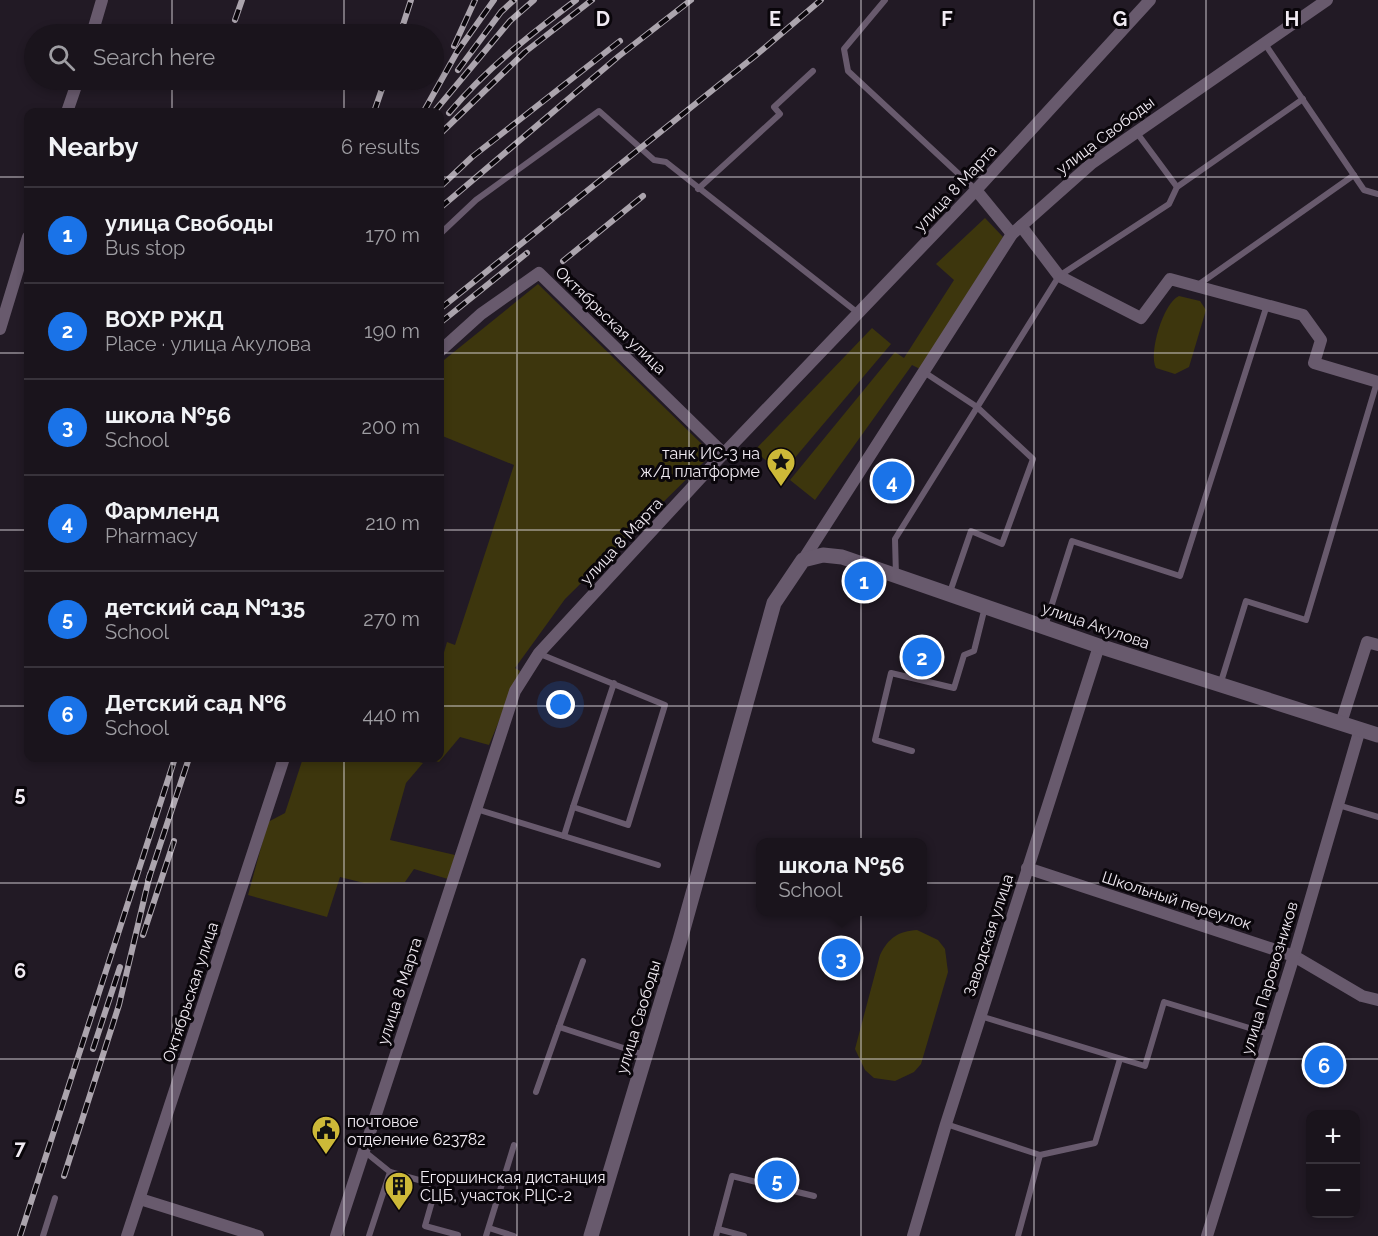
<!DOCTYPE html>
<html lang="en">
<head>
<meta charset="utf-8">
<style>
	:root { --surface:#1a141c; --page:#272129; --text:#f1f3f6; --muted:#9f9ea3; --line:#38333b; --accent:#1a73e8 }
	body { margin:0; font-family:Raleway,sans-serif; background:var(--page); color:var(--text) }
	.controls { position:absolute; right:18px; bottom:18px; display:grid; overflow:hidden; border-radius:12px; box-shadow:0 3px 9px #0003 }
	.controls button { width:54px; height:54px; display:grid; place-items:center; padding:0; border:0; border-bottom:2px solid var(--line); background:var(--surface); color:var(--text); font:30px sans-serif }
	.you { position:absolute; left:561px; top:705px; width:21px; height:21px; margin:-15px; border:4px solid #fff; border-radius:50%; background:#1a73e8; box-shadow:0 0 0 9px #1a73e833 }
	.badge { display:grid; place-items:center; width:39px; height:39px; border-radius:50%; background:var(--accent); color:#fff; font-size:20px; font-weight:700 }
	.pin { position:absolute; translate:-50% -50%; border:3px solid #fff; box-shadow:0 2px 6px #0006 }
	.popup { position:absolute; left:756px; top:838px; width:171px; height:78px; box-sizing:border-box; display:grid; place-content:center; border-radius:12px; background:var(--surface); filter:drop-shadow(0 2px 4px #0005); font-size:20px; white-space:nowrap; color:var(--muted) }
	.popup b { font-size:22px; color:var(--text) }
	.popup::after { content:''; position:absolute; left:50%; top:100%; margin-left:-12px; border:12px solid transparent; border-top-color:var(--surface) }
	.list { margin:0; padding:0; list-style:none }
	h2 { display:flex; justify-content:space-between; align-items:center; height:78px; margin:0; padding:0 24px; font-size:26px }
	h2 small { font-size:20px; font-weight:400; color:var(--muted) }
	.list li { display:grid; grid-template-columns:39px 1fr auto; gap:18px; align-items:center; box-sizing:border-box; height:96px; padding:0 24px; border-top:2px solid var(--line) }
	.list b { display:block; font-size:22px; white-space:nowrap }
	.list p { margin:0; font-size:20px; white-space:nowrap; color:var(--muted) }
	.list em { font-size:20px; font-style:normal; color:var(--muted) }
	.icon { flex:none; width:33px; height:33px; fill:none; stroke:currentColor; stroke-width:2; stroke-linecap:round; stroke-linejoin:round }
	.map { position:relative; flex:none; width:1378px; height:1236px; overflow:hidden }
	.search { position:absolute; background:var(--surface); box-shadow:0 3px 9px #0003; left:24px; top:24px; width:420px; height:66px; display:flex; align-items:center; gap:15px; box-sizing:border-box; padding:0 21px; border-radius:33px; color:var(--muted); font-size:22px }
	.panel { position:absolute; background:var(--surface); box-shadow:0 3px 9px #0003; left:24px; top:108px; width:420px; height:654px; border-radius:12px }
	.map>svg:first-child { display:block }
	.green { fill:#3d360d }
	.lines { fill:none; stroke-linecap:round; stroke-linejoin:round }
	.service { stroke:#685a6d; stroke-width:6 }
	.minor { stroke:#685a6d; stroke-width:12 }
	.tertiary { stroke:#685a6d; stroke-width:15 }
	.rail-casing { stroke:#aba4ad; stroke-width:6 }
	.rail { stroke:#0a060b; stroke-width:4; stroke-dasharray:11; stroke-linecap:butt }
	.grid { fill:none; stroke:#f1ebf3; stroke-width:1.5; stroke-opacity:0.55 }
	.labels { text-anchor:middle; stroke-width:6; stroke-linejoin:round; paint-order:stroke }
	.street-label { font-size:16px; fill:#f1ebf3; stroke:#0a060b }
	.poi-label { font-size:16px; fill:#f1ebf3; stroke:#0a060b; text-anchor:start }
	.grid-label { font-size:20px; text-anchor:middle; font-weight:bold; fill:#f1ebf3; stroke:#0a060b; stroke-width:6; stroke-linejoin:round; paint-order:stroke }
</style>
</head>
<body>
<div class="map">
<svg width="1378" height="1236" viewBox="0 0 1378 1236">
	<rect width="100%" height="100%" fill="#221a25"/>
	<g class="green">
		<path d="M985,218l18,19 -83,132 -8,-4 -97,135 -25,-20 105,-128 9,6 50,-78 -18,-16z"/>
		<path d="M538,284l174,170 -147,145 -50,69 5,3 -31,74 -29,-8 -21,25 -14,-4h15v-92l7,-24 8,3 59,-180 -74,-30v-64l4,-11z"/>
		<path d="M1179,296l21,5 6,9 -17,57 -14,7 -19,-6c-8,-14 7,-65 23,-72z"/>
		<path d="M872,328l19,16 -109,129 -28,-22z"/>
		<path d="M303,758h101l19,5 -17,20 -16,57 65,15 -7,24 -34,-10 -9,13 -41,1 -24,-6 -13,40 -79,-22 20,-73 17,-9z"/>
		<path d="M917,930l21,10 7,9 3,23 -27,92 -7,8 -19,9 -21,-3 -9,-8 -10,-21 25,-94c8,-17 19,-24 37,-25z"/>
	</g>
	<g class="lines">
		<g class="service">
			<path d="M885,0l-41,49 4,22 128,119"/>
			<path d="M1265,44l99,146 14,4"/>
			<path d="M1137,133l40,54"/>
			<path d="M698,189l82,-75 -6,-7 39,-36"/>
			<path d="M440,234l36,-34 123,-89 55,49 12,2 192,151"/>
			<path d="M1198,285l156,-110"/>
			<path d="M924,372l53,35 56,52 -31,85 -31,-13 -21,61"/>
			<path d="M896,576l-1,-37 164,-263 110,-72 8,-17 126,-88"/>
			<path d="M1045,626l27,-85 108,35 87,-271"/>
			<path d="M540,654l125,51 -37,120 -55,-18 41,-124"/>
			<path d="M1220,685l26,-84 60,19 71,-238"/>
			<path d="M912,751l-37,-11 16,-67 63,15 10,-33 10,-4 11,-44"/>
			<path d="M1338,805l40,12"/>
			<path d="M476,809l182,56"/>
			<path d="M564,836l9,-29"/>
			<path d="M583,961l-24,66 86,28"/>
			<path d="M980,1016l165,50 19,-64 105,32"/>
			<path d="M536,1092l23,-65"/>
			<path d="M946,1124l94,31 55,-12 25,-84"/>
			<path d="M364,1151l26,21 -21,64"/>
			<path d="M390,1172l36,10 7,16 -8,28 33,9"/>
			<path d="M489,1228l25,8"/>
			<path d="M718,1229l26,7"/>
			<path d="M43,1236l12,-38"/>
			<path d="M486,1236l28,-91"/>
			<path d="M716,1236l16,-60 82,20"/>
			<path d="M1018,1236l22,-81"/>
		</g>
		<g class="minor">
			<path d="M92,34l10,-34"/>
			<path d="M67,112l11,-32"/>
			<path d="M976,190l36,44"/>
			<path d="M1021,226l38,50 82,42 29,-39 133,36 18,25 -7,23 64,19"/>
			<path d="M0,329l28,-92"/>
			<path d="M440,351l41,-37 58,-41 185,181"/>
			<path d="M803,560l209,-326 80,-71 235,-163"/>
			<path d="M1341,723l26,-81 11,3"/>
			<path d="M1027,868l267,88 68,40 16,4"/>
			<path d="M140,1199l118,37"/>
			<path d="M127,1236l157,-478"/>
			<path d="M336,1236l179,-545 24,-38 169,-183 268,-280 174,-190"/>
			<path d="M913,1236l33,-112 153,-478"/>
			<path d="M1207,1236l87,-280 66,-227"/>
		</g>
		<path class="tertiary" d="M591,1236l89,-296 94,-337 29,-43 20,-5 19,2 257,89 279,89"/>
		<g class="rail-casing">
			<g id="rail">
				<path d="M235,20l7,-20"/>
				<path d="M400,34l11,-34"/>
				<path d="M454,46l21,-46"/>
				<path d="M458,70l43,-58 13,-12"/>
				<path d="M424,111l33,-59 37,-52"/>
				<path d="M374,112l11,-32"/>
				<path d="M434,112l76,-91 24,-21"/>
				<path d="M449,113c37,-44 82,-79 127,-113"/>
				<path d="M440,134l85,-82 67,-52"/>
				<path d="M440,187l32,-30 148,-116"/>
				<path d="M440,208l179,-152 72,-56"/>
				<path d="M563,261l80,-65"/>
				<path d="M440,309l315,-253 66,-56"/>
				<path d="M440,323l87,-70"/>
				<path d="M148,881l41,-123"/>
				<path d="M143,935l31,-94"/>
				<path d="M93,1049l27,-82"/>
				<path d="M64,1176l55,-171 31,-131"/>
				<path d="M20,1236l155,-478"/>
			</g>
		</g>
		<use href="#rail" class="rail"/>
	</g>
	<path class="grid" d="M172,0v34M344,0v34M517,0v1236M689,0v1236M861,0v1236M1034,0v1236M1206,0v1236M172,80v32M344,80v32M0,177h28M440,177h938M0,353h28M440,353h938M0,530h28M440,530h938M0,706h28M440,706h938M172,758v478M344,758v478M0,883h1378M0,1059h1378"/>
	<defs>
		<g id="sight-pin" transform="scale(1.5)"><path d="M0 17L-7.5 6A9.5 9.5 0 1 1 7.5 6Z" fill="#cdb938" stroke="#0a060b"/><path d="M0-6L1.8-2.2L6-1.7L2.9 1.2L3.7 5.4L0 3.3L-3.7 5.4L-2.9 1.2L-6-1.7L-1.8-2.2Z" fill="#111"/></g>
		<g id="civic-pin" transform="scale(1.5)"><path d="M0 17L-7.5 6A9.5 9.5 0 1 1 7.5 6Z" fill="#cdb938" stroke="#0a060b"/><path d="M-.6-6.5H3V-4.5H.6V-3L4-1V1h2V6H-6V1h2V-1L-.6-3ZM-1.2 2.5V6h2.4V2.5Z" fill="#111"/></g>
		<g id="building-pin" transform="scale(1.5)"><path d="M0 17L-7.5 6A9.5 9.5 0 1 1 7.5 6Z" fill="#cdb938" stroke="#0a060b"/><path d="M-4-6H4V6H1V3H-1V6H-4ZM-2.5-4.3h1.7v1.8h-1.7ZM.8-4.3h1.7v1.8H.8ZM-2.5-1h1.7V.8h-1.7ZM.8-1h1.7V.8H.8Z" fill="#111"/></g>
	</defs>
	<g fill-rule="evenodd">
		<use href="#sight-pin" x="781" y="462"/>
		<use href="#civic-pin" x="326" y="1130"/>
		<use href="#building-pin" x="399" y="1186"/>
	</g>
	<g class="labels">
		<g class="street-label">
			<text transform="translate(1105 135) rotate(-37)" y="6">улица Свободы</text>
			<text transform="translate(955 188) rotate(-47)" y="6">улица 8 Марта</text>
			<text transform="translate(611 320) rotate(44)" y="6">Октябрьская улица</text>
			<text transform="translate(621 541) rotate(-47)" y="6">улица 8 Марта</text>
			<text transform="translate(1096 625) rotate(19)" y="6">улица Акулова</text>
			<text transform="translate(1177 900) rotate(18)" y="6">Школьный переулок</text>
			<text transform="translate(988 935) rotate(-72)" y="6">Заводская улица</text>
			<text transform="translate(1269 978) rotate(-73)" y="6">улица Паровозников</text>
			<text transform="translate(399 991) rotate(-72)" y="6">улица 8 Марта</text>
			<text transform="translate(190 992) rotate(-72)" y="6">Октябрьская улица</text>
			<text transform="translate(638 1017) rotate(-73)" y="6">улица Свободы</text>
		</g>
		<g class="poi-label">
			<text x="760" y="459" text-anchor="end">танк ИС-3 на<tspan x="760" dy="18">ж/д платформе</tspan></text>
			<text x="347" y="1127">почтовое<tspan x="347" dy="18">отделение 623782</tspan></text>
			<text x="420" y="1183">Егоршинская дистанция<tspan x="420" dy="18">СЦБ, участок РЦС-2</tspan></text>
		</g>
	</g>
	<g class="grid-label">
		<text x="603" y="26">D</text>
		<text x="775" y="26">E</text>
		<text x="947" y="26">F</text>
		<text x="1120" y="26">G</text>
		<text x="1292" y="26">H</text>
		<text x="20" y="801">5</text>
		<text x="20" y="978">6</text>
		<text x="20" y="1155">7</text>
	</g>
</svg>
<div class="controls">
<button>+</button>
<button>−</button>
</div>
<div class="you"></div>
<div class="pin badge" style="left:864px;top:581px">1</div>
<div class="pin badge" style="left:922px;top:657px">2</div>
<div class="pin badge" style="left:841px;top:958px">3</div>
<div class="popup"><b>школа №56</b>School</div>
<div class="pin badge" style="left:892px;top:481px">4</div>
<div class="pin badge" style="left:777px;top:1180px">5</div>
<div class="pin badge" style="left:1324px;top:1065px">6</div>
<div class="search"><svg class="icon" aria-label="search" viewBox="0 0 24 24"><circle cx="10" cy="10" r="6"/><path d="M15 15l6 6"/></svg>Search here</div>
<section class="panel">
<h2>Nearby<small>6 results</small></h2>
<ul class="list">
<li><span class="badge">1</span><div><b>улица Свободы</b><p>Bus stop</p></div><em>170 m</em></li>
<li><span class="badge">2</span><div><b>ВОХР РЖД</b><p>Place · улица Акулова</p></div><em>190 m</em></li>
<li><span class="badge">3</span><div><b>школа №56</b><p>School</p></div><em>200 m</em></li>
<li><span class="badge">4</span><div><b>Фармленд</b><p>Pharmacy</p></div><em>210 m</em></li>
<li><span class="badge">5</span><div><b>детский сад №135</b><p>School</p></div><em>270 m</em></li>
<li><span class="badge">6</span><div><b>Детский сад №6</b><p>School</p></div><em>440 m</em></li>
</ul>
</section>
</div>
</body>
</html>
